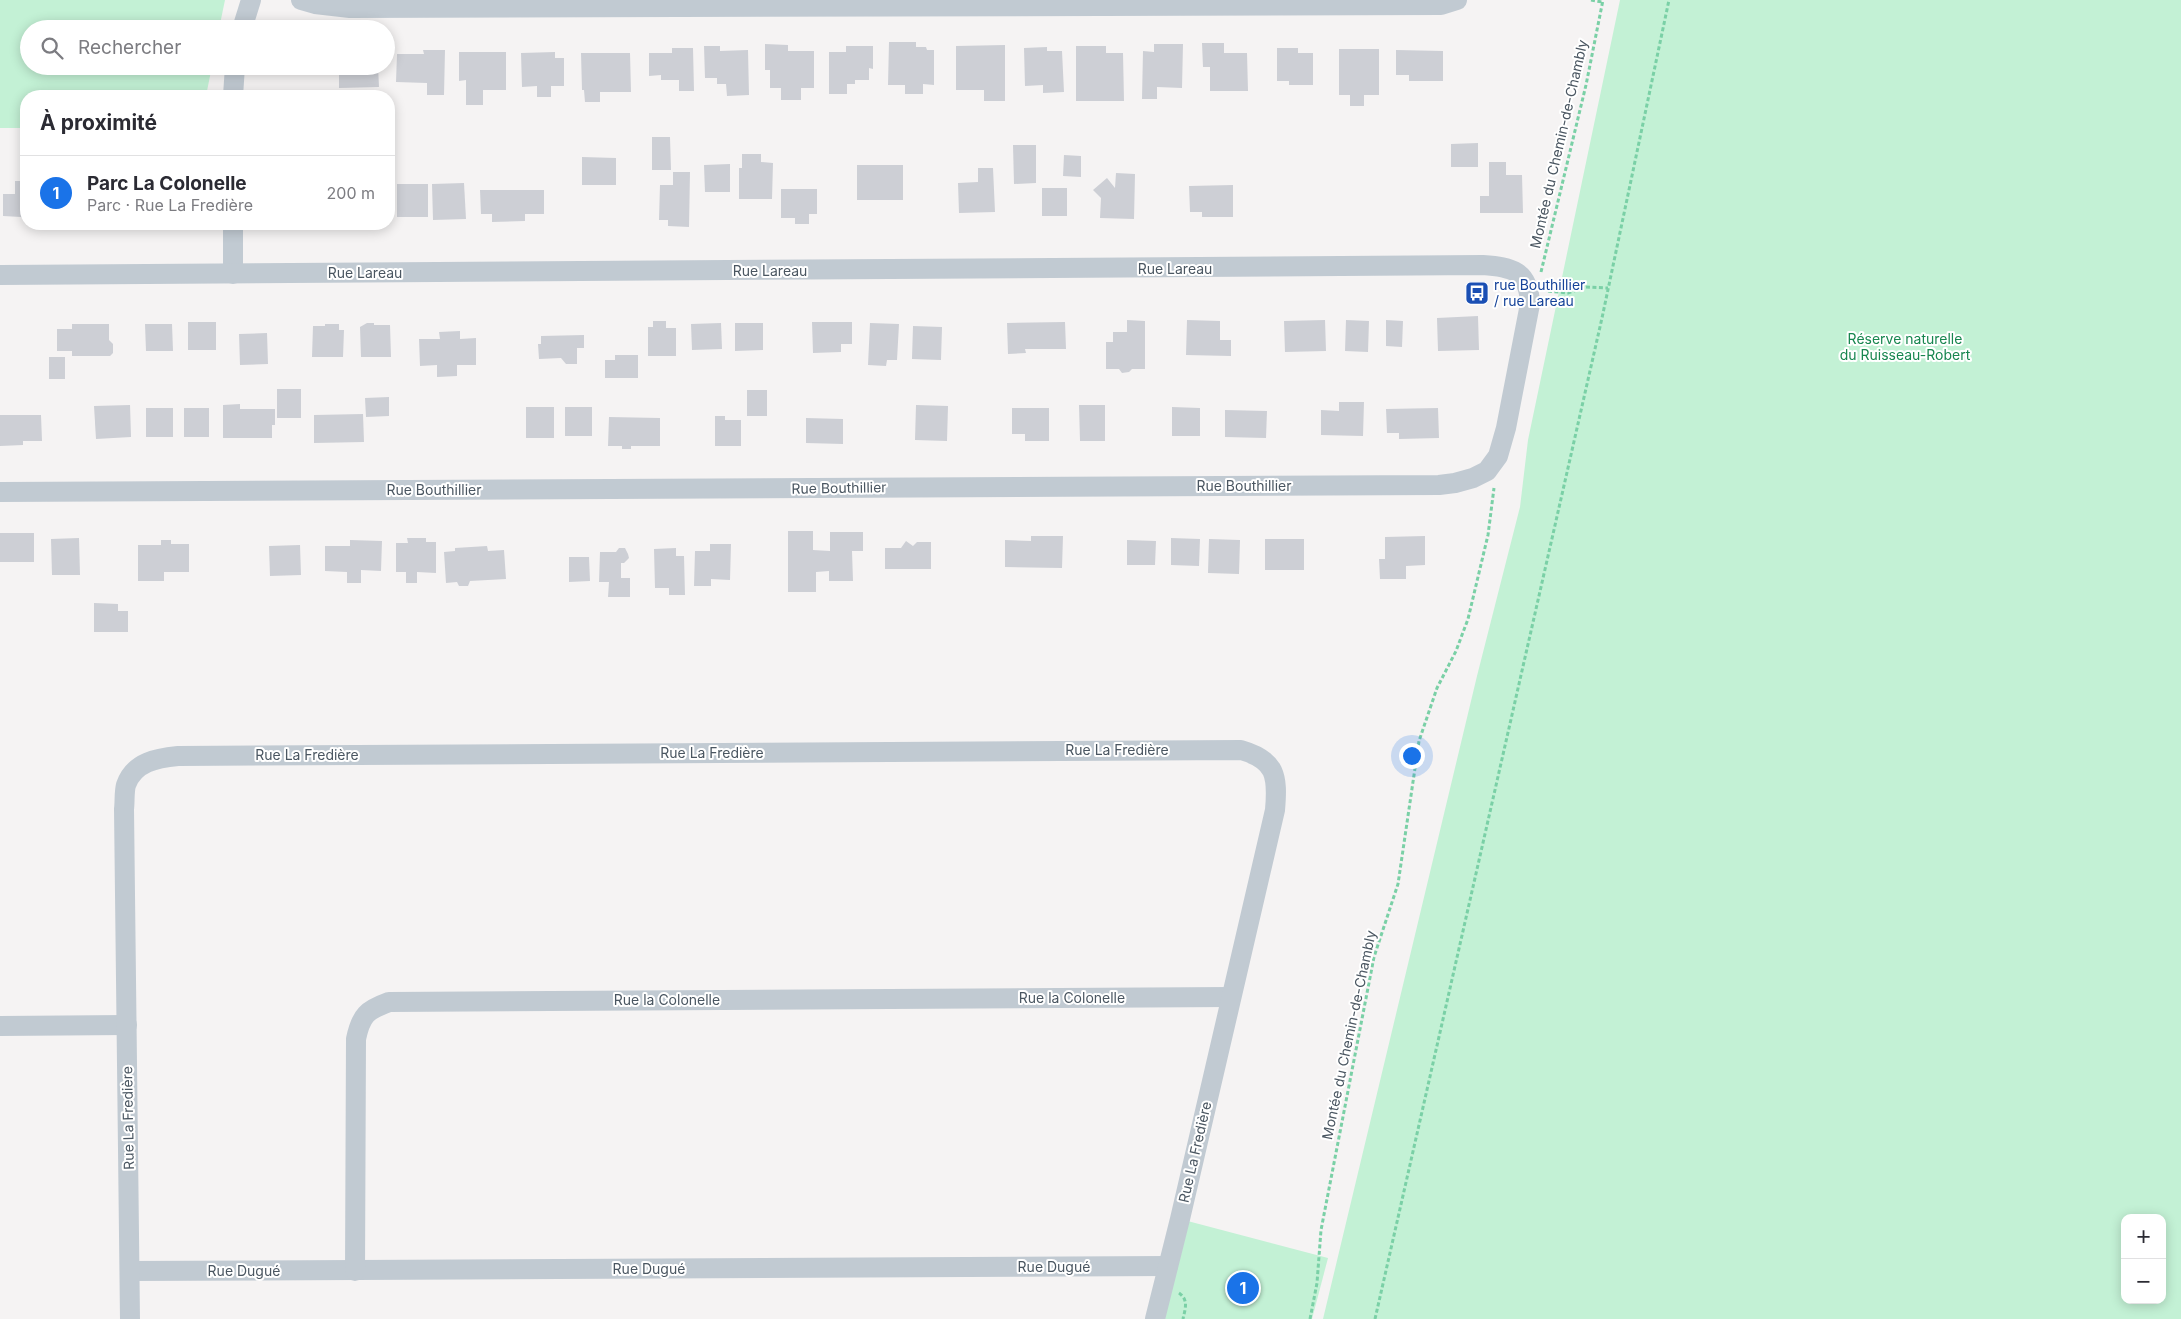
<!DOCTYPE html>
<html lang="fr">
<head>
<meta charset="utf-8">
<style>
	:root { --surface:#fff; --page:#f2f2f3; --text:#2b2b33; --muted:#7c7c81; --line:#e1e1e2; --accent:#1a73e8 }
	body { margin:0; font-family:Inter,sans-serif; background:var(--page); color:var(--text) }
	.controls { position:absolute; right:15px; bottom:15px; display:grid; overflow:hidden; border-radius:10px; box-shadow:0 2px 12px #0003 }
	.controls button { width:45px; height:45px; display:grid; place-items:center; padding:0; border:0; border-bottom:1px solid var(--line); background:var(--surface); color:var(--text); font:25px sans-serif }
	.you { position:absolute; left:1411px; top:755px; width:18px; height:18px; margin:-12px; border:4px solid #fff; border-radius:50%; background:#1a73e8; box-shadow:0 0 0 8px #1a73e833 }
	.badge { display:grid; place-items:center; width:32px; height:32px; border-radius:50%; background:var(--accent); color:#fff; font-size:16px; font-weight:700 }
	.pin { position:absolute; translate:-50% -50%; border:2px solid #fff; box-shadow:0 1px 5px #0006 }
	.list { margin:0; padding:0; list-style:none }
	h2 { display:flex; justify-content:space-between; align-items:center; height:65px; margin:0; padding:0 20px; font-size:21px }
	h2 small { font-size:16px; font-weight:400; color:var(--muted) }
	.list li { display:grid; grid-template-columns:32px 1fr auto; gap:15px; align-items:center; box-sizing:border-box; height:75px; padding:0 20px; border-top:1px solid var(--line) }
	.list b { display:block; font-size:19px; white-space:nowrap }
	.list p { margin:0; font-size:16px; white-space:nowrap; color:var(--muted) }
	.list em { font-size:16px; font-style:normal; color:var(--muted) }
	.icon { flex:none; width:28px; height:28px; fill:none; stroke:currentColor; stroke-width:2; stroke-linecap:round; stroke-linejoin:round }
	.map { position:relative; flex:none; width:2181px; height:1319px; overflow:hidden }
	.search { position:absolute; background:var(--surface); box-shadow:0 2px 12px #0003; left:20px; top:20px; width:375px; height:55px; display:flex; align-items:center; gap:12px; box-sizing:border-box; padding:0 18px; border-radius:28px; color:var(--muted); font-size:19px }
	.panel { position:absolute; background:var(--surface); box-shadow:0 2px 12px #0003; left:20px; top:90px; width:375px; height:140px; border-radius:20px }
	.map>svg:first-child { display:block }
	.green { fill:#c3f1d5; fill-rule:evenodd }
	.building { fill:#cdcfd5 }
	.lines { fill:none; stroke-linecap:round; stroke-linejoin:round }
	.path { stroke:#7ad0a6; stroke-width:3; stroke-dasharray:4 2.5; stroke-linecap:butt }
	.minor { stroke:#c1cad2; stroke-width:20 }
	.labels { text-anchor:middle; stroke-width:4; stroke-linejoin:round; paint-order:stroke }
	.street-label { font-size:14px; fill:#4a5661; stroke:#fff }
	.transit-label { font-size:14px; fill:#164399; stroke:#fff; text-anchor:start }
	.park-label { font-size:14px; fill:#17864f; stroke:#fff }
</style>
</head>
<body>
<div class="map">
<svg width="2181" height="1319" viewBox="0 0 2181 1319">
	<rect width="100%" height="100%" fill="#f5f3f3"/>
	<g class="green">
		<path d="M0,0h225l-6,29h-190v37h183l-6,30h-180v32h-26z"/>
		<path d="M1620,0h561v1319h-858l154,-643 43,-169 8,-67zM2125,1218h37v82h-37z"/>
		<path d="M1180,1219l148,39 -16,61h-153z"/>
	</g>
	<g class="building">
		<path d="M889,42h27v5h10l1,3h7v35l-11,-1v10h-18v-9h-17z"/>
		<path d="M1202,43h22v10h23l1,38h-38v-24h-7z"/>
		<path d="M765,44l23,1v6h26v37h-13v12h-20v-12h-11v-18h-5z"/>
		<path d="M1154,44h29l-1,44 -25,-1v12h-15l1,-48 11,1z"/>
		<path d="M1005,45v56h-21v-11h-28v-44z"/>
		<path d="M704,46h16v5l28,-1 1,45 -22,1 -1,-12h-9v-6h-12z"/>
		<path d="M846,46h27v23l-4,-1v12h-14v4h-8v10h-18v-42h17z"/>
		<path d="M1076,46h30v7h17l1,48h-48z"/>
		<path d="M1047,47v4h15l2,41 -21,1v-8l-18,1 -1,-38z"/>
		<path d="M672,48h21l1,43h-15v-11h-18v-5l-12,1v-23h23z"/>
		<path d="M1277,48h21v5h15v32h-24v-4h-12z"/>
		<path d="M1339,49h40v46h-15v11h-14v-11h-11z"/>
		<path d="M423,50h22l-1,45h-17v-12l-31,-1 1,-28h27z"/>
		<path d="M1396,50l47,1v30h-34v-6h-13z"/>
		<path d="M459,52h47v38h-23v15h-17v-25l-7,1z"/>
		<path d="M555,52v6h9v28h-13v11h-14v-11l-15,1 -1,-34z"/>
		<path d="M581,53h49l1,39h-31v10h-15l-1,-12h-2z"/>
		<path d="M339,66h39l1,21 -40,1z"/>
		<path d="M652,137h18l1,33h-19z"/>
		<path d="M1478,143v24h-27v-23z"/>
		<path d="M1013,145h23v38l-22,1z"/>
		<path d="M742,154h19v8l12,1 -1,36h-33v-31h3z"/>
		<path d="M1064,155l17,1v21l-18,-1z"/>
		<path d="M582,157l34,1v27h-34z"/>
		<path d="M1489,162h17v13h16l1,38h-43v-17h9z"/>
		<path d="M730,164v28h-25l-1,-27z"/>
		<rect x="857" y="165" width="46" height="35"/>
		<path d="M978,168h15l2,44 -36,1 -1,-30 20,-1z"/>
		<path d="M673,172h17l-1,55 -21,-1v-6h-9l1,-35h13z"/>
		<path d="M1116,173l19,1 -1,45 -34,-1 1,-20 -8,-8 14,-12 8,10z"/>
		<path d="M15,181h11v42l-5,-6 -18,-1v-22h12z"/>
		<path d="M464,183l2,36 -33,1 -1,-36z"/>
		<rect x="397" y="184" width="31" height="33"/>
		<path d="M1233,185v32h-31v-5h-12l-1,-26z"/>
		<rect x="1042" y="188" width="25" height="28"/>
		<path d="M781,189h36v25h-8v10h-14v-6h-14z"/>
		<path d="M480,190h64v24h-19v7l-33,1v-8h-11z"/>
		<path d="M1478,316l1,34 -41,1 -1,-33z"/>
		<path d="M1127,320l18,1v48h-13l-3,3 -7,1 -3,-4h-13v-27h7v-10h14z"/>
		<path d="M1187,320l33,1v19h11v16l-45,-1z"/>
		<path d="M1325,320l1,31 -41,1 -1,-31z"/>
		<path d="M1346,320l23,1 -1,31 -23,-1z"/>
		<path d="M1386,320l17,1 -1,26 -16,-1z"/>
		<path d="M653,321h13v7h10v28h-28v-29h5z"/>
		<rect x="188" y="322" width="28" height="28"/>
		<path d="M812,322h40v22h-11v8l-28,1z"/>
		<path d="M1065,322l1,27h-41l1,4 -18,1 -1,-31z"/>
		<path d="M367,323h7v2h16l1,32h-30l-1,-30z"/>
		<path d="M721,323l1,26 -30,1 -1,-26z"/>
		<path d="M735,323h28v27l-28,1z"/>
		<path d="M870,323l29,1 -2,36h-10l-1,6 -18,-1z"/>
		<path d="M72,324h37v16l4,4v9l-3,3h-38v-5h-15v-22h15z"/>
		<path d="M145,324h27l1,27h-27z"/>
		<path d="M325,324h14v6h5l-1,27h-31l1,-31h12z"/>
		<path d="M913,326l29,1 -1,33 -29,-1z"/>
		<path d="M460,331v8l16,-1v27h-19v11l-20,1v-12l-17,1 -1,-27h21l-1,-7z"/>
		<path d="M267,333l1,31 -28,1 -1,-31z"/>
		<path d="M584,335v13h-7v16h-11l-5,-6 -22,1 -1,-15h3v-8z"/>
		<path d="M615,355h23v23h-33v-18h10z"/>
		<rect x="49" y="357" width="16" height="22"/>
		<rect x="277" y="389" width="24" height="29"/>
		<rect x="747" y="390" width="20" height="26"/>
		<path d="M389,397v19l-23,1 -1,-19z"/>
		<path d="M1339,402h25l-1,34 -42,-1v-25l18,1z"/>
		<path d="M240,404v5h35v16h-3v13h-49v-33z"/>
		<path d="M130,405l1,32 -35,2 -2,-33z"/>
		<path d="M916,405l32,1 -1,35 -32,-1z"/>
		<path d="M1079,405h26v36h-25z"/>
		<rect x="526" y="407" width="28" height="31"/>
		<rect x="565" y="407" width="27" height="29"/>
		<path d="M1172,407l28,1v28h-28z"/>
		<rect x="146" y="408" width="27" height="29"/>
		<rect x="184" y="408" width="25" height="29"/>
		<path d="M1012,408h37v33h-24v-7h-13z"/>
		<path d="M1438,408l1,30 -40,1v-6h-12l-1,-24z"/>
		<path d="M1225,410l42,1 -1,27 -41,-1z"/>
		<path d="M363,414l1,28 -50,1v-28z"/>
		<path d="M0,415h41l1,26h-19v4l-23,1z"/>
		<path d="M715,416h10v4h16v26h-26z"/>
		<path d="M609,417l51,1v28h-29v3h-9v-3h-14z"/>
		<path d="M806,418l37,1v25l-37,-1z"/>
		<path d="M788,531h25v19l17,1v-19h33v19h-11l1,30h-24v-10l-13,1v20h-28z"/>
		<rect x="0" y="533" width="34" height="29"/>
		<path d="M1031,536h32l-1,32 -57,-1v-27l26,1z"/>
		<path d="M1425,536v29l-19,1v13h-26l-1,-20h6v-22z"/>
		<path d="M79,538l1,37h-28l-1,-36z"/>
		<path d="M407,538h19v4h10v31l-19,-1v11h-11v-11h-10v-29h12z"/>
		<path d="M1171,538l29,1 -1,27 -28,-1z"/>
		<path d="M1209,539l31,1 -1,34 -31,-1z"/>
		<rect x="1265" y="539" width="39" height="31"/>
		<path d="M161,540h10v4h18v28h-25v9h-26v-36h23z"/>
		<path d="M350,540l32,1 -1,30 -20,-1v13h-14v-11l-22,-1v-25h25z"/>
		<path d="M1127,540l29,1 -1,24h-28z"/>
		<path d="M906,541l7,5 4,-4h14v27h-46v-21h16z"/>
		<path d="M710,544h21l-1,36 -19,-1v7h-17l1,-35h15z"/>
		<path d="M300,545l1,30 -31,1 -1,-30z"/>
		<path d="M487,546l1,5 16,-1 2,29 -36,2 -2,5h-9l-2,-4 -11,1 -2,-31 11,-1v-3z"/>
		<path d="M619,548h6l3,6 1,4 -5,5h-3v15h9v19h-22l1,-15h-10l1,-30h16z"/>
		<path d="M676,548v8h8l1,39h-16v-7h-14l-1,-39z"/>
		<path d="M569,557h20l1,24 -21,1z"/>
		<path d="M94,603l24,1v7h10v21h-34z"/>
	</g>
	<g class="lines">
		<g class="path">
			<path d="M1591,0l11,2"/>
			<path d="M1541,272l45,-187 17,-85"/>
			<path d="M1548,291l20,2 18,-6 22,1"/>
			<path d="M1179,1293c10,7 6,16 4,26"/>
			<path d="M1310,1319l7,-36 4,-53 53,-273 24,-73 21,-143 18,-53 19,-37 12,-32 20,-84 6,-47"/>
			<path d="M1375,1319l227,-1001 67,-318"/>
		</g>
		<g class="minor">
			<path d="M301,0l14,4 35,4 1091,-3 16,-5"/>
			<path d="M242,29l9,-29"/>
			<path d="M233,96l2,-30"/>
			<path d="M233,224v50"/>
			<path d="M0,275l1483,-10c29,2 46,6 47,39l-24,124 -8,28 -11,15 -14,7 -18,5 -16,2 -1439,7"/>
			<path d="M0,1026l127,-1"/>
			<path d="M130,1271l1038,-5"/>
			<path d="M355,1271l1,-232c5,-24 11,-29 33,-37l842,-5"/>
			<path d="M130,1319l-6,-510c1,-7 0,-17 2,-24 8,-23 31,-27 52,-29l1063,-6c35,10 37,26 34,60l-95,409 -25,100"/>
		</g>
	</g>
	<defs>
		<g id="bus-square" transform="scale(1.25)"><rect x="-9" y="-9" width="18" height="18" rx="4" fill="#1a4fb4" stroke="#fff"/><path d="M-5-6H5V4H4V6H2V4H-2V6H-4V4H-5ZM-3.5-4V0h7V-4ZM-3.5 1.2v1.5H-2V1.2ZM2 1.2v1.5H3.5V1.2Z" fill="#fff"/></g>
	</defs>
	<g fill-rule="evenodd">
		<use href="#bus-square" x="1477" y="293"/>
	</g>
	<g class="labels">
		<g class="street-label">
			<text transform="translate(1559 144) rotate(-77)" y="5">Montée du Chemin-de-Chambly</text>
			<text x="1175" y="274">Rue Lareau</text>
			<text x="770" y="276">Rue Lareau</text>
			<text x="365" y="278">Rue Lareau</text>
			<text x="1244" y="491">Rue Bouthillier</text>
			<text transform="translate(839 488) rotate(-1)" y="5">Rue Bouthillier</text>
			<text x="434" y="495">Rue Bouthillier</text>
			<text x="1117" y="755">Rue La Fredière</text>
			<text x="712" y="758">Rue La Fredière</text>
			<text x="307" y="760">Rue La Fredière</text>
			<text x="1072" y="1003">Rue la Colonelle</text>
			<text x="667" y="1005">Rue la Colonelle</text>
			<text transform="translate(1349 1035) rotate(-78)" y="5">Montée du Chemin-de-Chambly</text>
			<text transform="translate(128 1118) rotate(-91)" y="5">Rue La Fredière</text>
			<text transform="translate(1195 1152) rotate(-77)" y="5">Rue La Fredière</text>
			<text x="1054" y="1272">Rue Dugué</text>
			<text x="649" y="1274">Rue Dugué</text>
			<text x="244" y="1276">Rue Dugué</text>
		</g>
		<g class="transit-label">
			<text x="1494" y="290">rue Bouthillier<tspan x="1494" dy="16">/ rue Lareau</tspan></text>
		</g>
		<g class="park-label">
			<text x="1905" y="344">Réserve naturelle<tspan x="1905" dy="16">du Ruisseau-Robert</tspan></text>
		</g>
	</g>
</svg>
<div class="controls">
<button>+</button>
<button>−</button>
</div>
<div class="you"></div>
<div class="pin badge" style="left:1243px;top:1288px">1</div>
<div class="search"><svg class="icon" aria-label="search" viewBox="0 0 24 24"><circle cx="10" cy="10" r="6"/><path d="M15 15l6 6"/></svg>Rechercher</div>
<section class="panel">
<h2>À proximité<small></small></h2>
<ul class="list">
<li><span class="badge">1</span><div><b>Parc La Colonelle</b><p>Parc · Rue La Fredière</p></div><em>200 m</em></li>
</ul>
</section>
</div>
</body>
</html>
